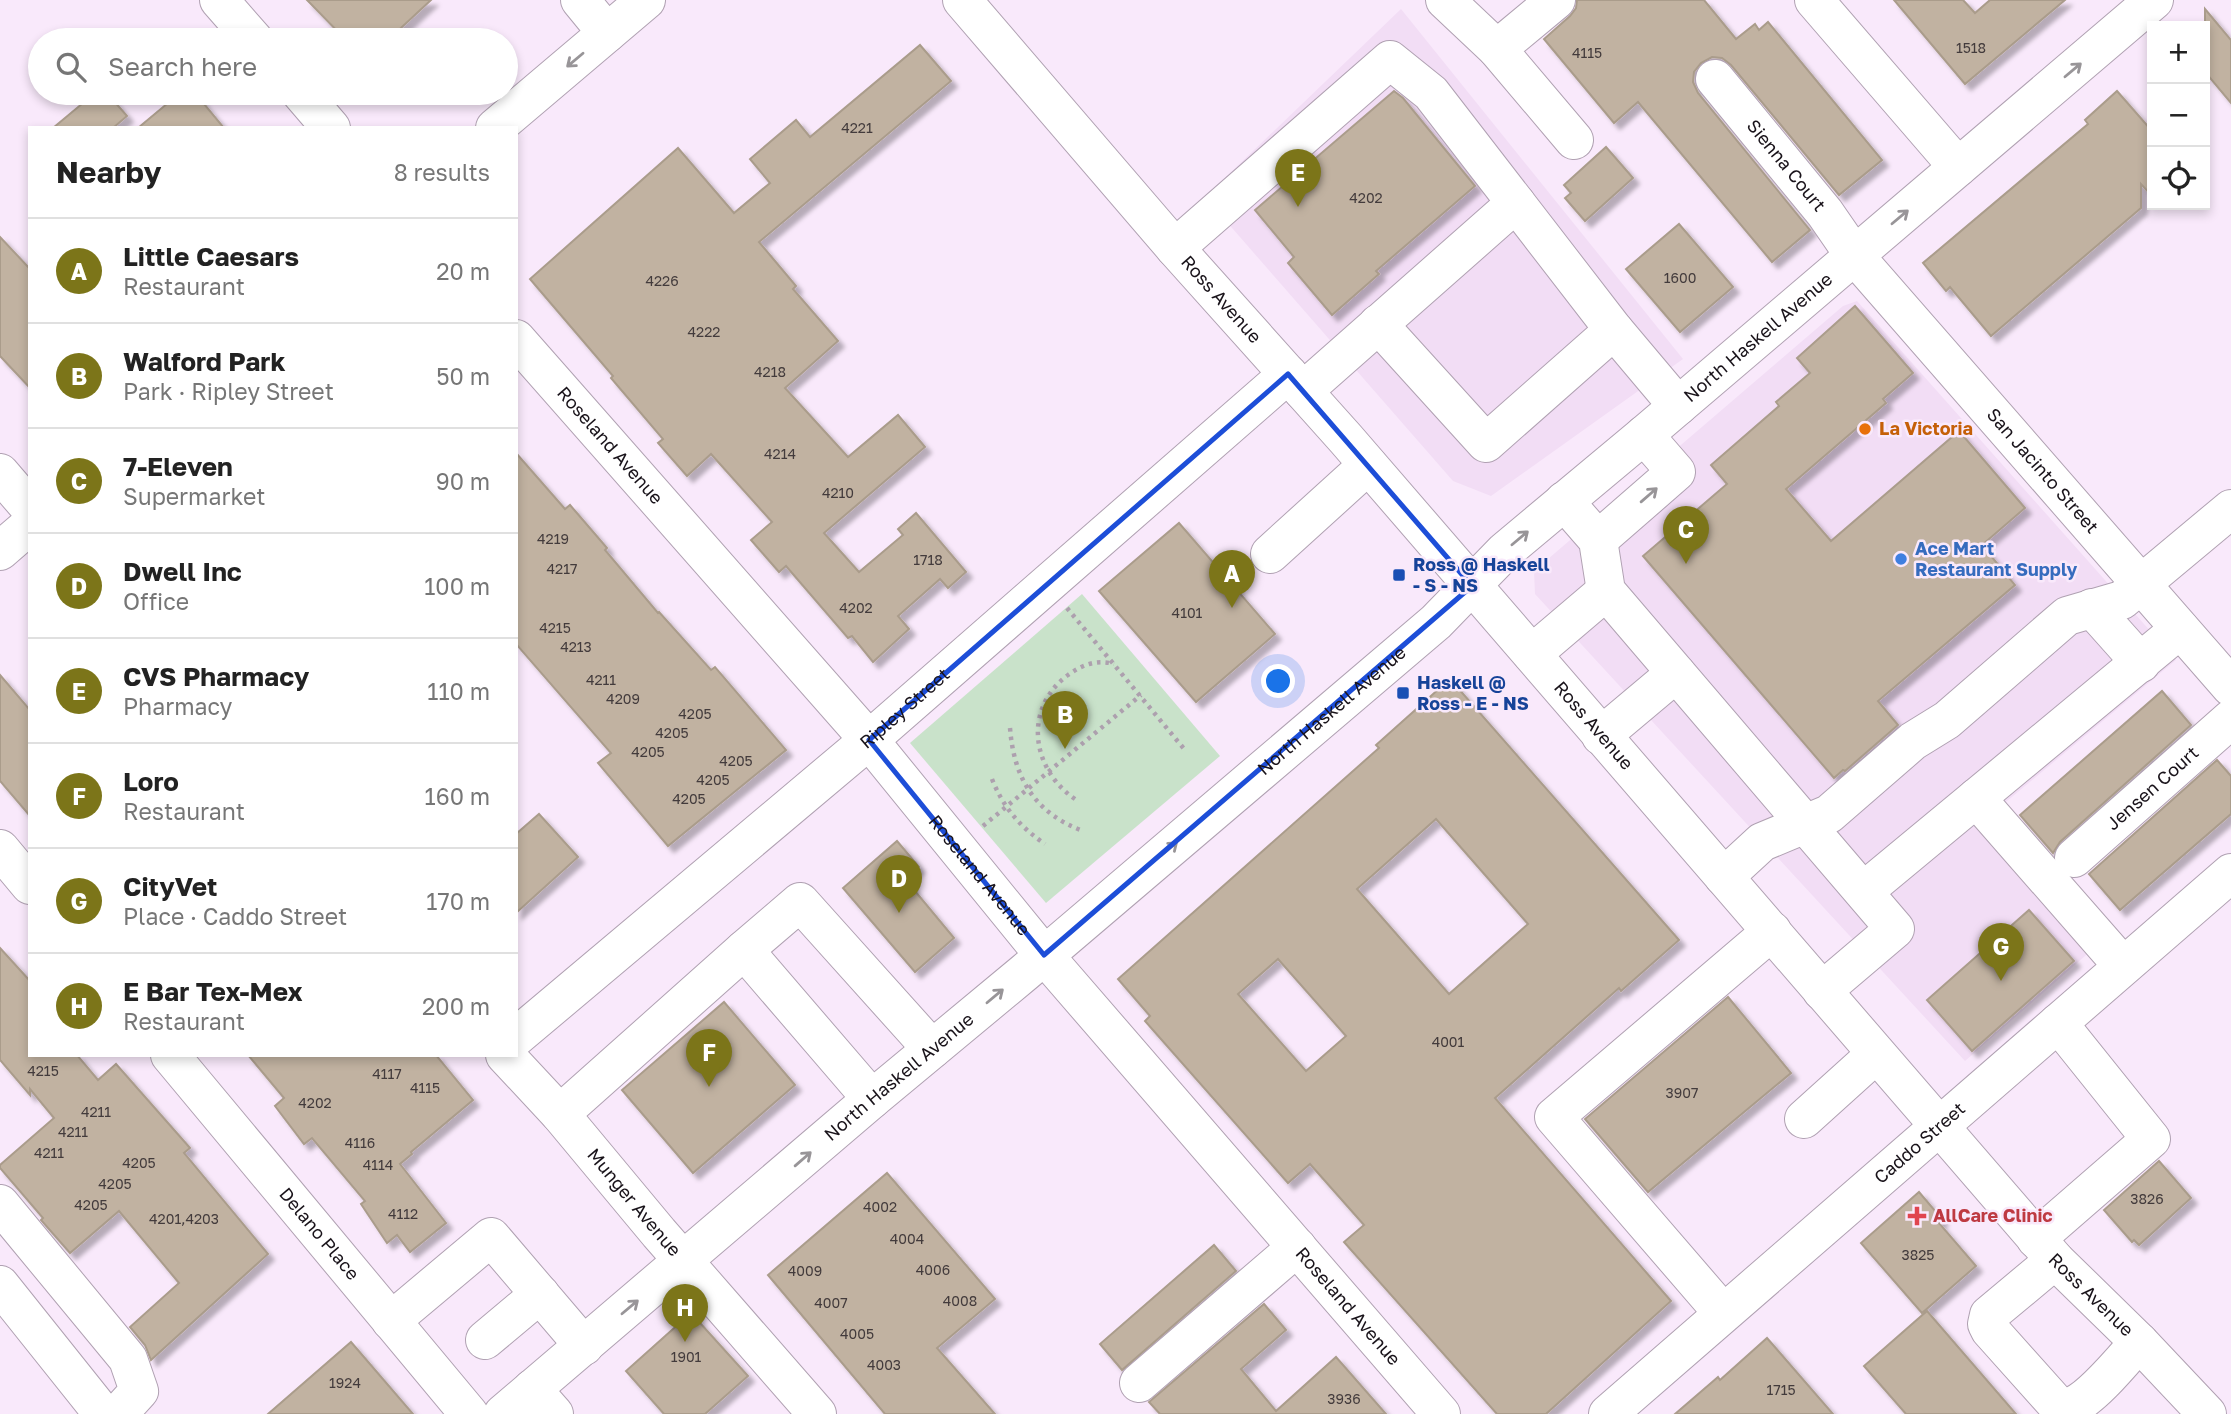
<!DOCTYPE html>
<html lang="en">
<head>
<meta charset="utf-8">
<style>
	:root { --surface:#fff; --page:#f6f6f6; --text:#222; --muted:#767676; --line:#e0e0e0; --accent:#7c7519 }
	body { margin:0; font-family:"Golos Text",sans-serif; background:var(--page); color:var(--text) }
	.controls { position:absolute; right:21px; top:21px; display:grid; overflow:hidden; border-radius:0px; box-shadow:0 4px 10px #0003 }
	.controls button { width:63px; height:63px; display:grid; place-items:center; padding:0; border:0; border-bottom:2px solid var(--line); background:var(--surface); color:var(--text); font:35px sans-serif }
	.you { position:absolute; left:1279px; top:682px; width:24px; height:24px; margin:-18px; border:5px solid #fff; border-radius:50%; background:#1a73e8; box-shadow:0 0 0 10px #1a73e833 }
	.badge { display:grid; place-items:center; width:46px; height:46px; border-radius:50%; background:var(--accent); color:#fff; font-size:23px; font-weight:700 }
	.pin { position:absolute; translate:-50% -58px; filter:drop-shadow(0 2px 4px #0008) }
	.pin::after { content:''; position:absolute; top:37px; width:24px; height:21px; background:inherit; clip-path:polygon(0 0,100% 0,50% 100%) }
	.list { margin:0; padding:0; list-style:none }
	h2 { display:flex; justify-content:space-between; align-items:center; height:91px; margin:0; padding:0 28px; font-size:30px }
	h2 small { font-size:23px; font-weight:400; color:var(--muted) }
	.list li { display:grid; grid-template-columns:46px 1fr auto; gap:21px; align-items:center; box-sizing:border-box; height:105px; padding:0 28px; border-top:2px solid var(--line) }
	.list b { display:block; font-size:26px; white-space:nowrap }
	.list p { margin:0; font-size:23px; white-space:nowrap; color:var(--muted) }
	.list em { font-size:23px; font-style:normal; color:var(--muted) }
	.icon { flex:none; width:38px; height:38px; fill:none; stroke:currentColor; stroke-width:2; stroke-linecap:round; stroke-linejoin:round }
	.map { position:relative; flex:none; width:2231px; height:1414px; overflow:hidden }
	.search { position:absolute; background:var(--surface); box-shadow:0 4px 10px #0003; left:28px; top:28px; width:490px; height:77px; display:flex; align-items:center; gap:18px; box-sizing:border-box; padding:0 24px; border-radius:38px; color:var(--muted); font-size:26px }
	.panel { position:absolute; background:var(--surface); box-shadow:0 4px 10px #0003; left:28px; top:126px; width:490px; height:931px; border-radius:0px }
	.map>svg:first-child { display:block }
	.built { fill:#f2ddf5 }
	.green { fill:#c9e2ca }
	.building { fill:#c1b2a1; stroke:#aa9c8b; stroke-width:2; fill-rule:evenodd; filter:url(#shadow) }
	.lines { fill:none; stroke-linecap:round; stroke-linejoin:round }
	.minor-casing { stroke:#b0a1b2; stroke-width:40 }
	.major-casing { stroke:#b0a1b2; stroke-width:40 }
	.path { stroke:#ada0ae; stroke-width:4.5; stroke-dasharray:3.5 5; stroke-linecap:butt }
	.minor { stroke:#fff; stroke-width:38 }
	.major { stroke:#fff; stroke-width:38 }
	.oneway { stroke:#989598 }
	.marked { fill:none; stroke:#1d4ed8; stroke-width:5; stroke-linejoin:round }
	.food-dot { fill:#e8710a; stroke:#f9e9fb; stroke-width:2.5 }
	.shop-dot { fill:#3f7fe0; stroke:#f9e9fb; stroke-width:2.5 }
	.transit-dot { fill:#1a4fb4; stroke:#f9e9fb; stroke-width:2.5 }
	.health-dot { fill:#e0444e; stroke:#f9e9fb; stroke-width:2.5 }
	.labels { text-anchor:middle; stroke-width:5; stroke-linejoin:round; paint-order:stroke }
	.number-label { font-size:14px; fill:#433b3c }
	.street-label { font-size:18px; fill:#19131a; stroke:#f9e9fb }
	.food-label { font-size:18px; font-weight:bold; fill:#c56008; stroke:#f9e9fb; text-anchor:start }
	.shop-label { font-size:18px; font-weight:bold; fill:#366cbe; stroke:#f9e9fb; text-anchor:start }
	.transit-label { font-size:18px; font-weight:bold; fill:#164399; stroke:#f9e9fb; text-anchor:start }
	.health-label { font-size:18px; font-weight:bold; fill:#be3a42; stroke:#f9e9fb; text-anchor:start }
</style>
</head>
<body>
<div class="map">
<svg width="2231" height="1414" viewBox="0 0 2231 1414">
	<defs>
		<filter id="shadow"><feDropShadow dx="6" dy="6" stdDeviation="2" flood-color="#0004"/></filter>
	</defs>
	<rect width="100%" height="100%" fill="#f9e9fb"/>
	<g class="built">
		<path d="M1401,9l282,350 -192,137 -38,-15 -248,-284z"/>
		<path d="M1857,301l319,359 -175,146 108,129 -144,126 -430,-467 -1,-23 309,-265z"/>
	</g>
	<path class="green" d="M1082,594l138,162 -174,147 -136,-160z"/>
	<g class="building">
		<path d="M307,0h124l-43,40h-42z"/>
		<path d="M1577,0h127l32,39 19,-15 4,6 9,-8 114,138 -43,35 -108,-130 -9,-7 -10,-1 -11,6 -7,9 -1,10 5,11 112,137 -38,32 -134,-160 -24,21 -70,-84 26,-23 6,-8z"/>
		<path d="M1894,0h69l12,13 15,-13h75l-100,84z"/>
		<path d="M2205,9l26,31v63l-26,-31z"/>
		<path d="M920,45l31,36 -192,161 37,44 -3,3 45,52 -53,47 63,69 50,-42 27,32 -101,86 35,39 44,-37 -5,-6 18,-16 50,59 -18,16 -8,-9 -42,37 11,13 -36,33 -21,-26 -4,2 -62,-72 -7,6 -28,-32 21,-18 -61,-68 -24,22 -29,-33 5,-4 -52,-61 2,-2 -83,-97 148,-131 56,65 36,-30 -20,-24 46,-39 14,17z"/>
		<path d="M1394,91l9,7 72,88 -99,85 3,3 -47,41 -44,-52 6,-6 -39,-47z"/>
		<path d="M2117,91l35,40v65l-11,-12v24l-150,128 -41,-49 -4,4 -23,-28 165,-139 -3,-4z"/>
		<path d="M95,93h12l20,23 -14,12h-60z"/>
		<path d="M180,93h15l29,35h-86z"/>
		<path d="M1606,147l27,31 -48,43 -20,-23 6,-5 -7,-8z"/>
		<path d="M1679,224l54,63 -53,45 -54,-63z"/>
		<path d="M0,237l30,32v119l-30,-32z"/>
		<path d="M1855,306l58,67 -30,26 3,4 -100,86 45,52 128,-110 66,77 -43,37 33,40 -137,116 20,24 -53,46 -2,-1 -9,8 -191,-222 84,-72 -16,-19 68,-59 -3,-4 34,-29 -13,-15z"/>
		<path d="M516,453l49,56 5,-4 37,43 -2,2 53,63 1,-1 52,58 4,-3 71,83 -118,96 -70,-83 13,-10 -95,-109z"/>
		<path d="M1179,523l96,111 -79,68 -97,-111z"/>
		<path d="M0,675l30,35v106l-30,-35z"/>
		<path d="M1450,679l229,261 -58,51 -2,-3 -124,110 176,203 -125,113h-49l-153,-172 20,-17 -54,-61 -22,19 -143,-162 5,-5 -32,-37 261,-231 -3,-3zM1436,819l92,105 -79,70 -92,-105zM1278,959l68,77 -40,35 -68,-77z"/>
		<path d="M2162,691l29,34 -131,117 -7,11 -33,-38z"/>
		<path d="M2217,760l14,16v38l-111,96 -31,-36z"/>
		<path d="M539,814l39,43 -62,56v-79z"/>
		<path d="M897,841l22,26 -14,12 49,59 -39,34 -72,-84z"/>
		<path d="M2029,910l45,51 -102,90 -45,-51z"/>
		<path d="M0,948l30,33v74h47l21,25 18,-16 74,84 -6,5 84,101 -117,106 -6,-15 -15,-18 49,-44 -60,-72 -49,42 -29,-33 2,-2 -43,-50v-3l54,-47 -24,-29v6l-30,-35z"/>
		<path d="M1728,997l63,76 -143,119 -63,-73z"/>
		<path d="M724,1002l71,83 -102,88 -71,-83z"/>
		<path d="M248,1055h188l37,45 -62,52 1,2 -12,10 46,59 -36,29 -13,-17 -10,8 -26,-39 4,-3 -53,-63 -8,6 -29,-38 9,-8z"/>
		<path d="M2159,1161l32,37 -52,47 -5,-5 -2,2 -28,-32z"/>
		<path d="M887,1173l108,126 -58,49 58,66h-110l-117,-139z"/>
		<path d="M1919,1192l23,27 -4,3 38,44 -54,47 -61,-70z"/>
		<path d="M1214,1245l22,26 -114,99 -22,-26z"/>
		<path d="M1264,1304l22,26 -45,39 35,42 60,-54 50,57h-226l-11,-12z"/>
		<path d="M1927,1311l89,103h-110l-42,-48z"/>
		<path d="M691,1313l57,63 -43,38h-41l-38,-43z"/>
		<path d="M1767,1338l66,76h-158l43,-37 2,3z"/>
		<path d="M351,1342l62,72h-145z"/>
	</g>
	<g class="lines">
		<g class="minor-casing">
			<g id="minor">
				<path d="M219,0l35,40"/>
				<path d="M580,0l27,33"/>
				<path d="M1445,0l52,49"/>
				<path d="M1556,0l-59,49 77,91"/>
				<path d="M1814,0l144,167"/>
				<path id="s1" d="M1715,79l110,134 29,42 377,432"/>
				<path d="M301,93l30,35"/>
				<path d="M1175,248l215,-188 41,33 183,237 64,76"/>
				<path d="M1378,324l108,119 128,-113"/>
				<path id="s2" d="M516,339l353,401 175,215 397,459"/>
				<path d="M1303,391l213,-188"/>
				<path d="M0,473l30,35"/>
				<path d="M1564,501l34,39 8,51 289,338 -73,62"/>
				<path d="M1598,540l78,-68 -32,-37"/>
				<path d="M1270,554l98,-89"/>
				<path d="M2092,608l49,55"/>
				<path d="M1532,654l74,-63"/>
				<path d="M1601,736l75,-63"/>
				<path d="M1976,798l147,168"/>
				<path d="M0,849l30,36"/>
				<path id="s3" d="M2074,858l157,-139"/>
				<path d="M1724,877l38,-35 67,-28 84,-73 34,-21 120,-104 55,-16 109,-91"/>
				<path d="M1864,891l316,-262"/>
				<path id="s4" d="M516,1037l353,-297 419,-366"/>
				<path id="s5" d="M170,1055l299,359"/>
				<path id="s6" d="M505,1055l55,59 99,119 158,181"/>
				<path d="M872,1099l-128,-149 56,-48 132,147"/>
				<path d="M560,1114l184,-164"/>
				<path d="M1804,1119l72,-65"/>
				<path d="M0,1204l128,155 11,32 -21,23"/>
				<path d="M2036,1239l115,-100 -93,-116"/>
				<path d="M2055,1260l-66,55 -2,9 3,6 68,76c5,1 11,2 16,-1 20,-9 49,-45 65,-63"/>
				<path d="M0,1285l103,129"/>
				<path d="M1723,1313l-169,-196 218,-186"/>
				<path d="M391,1321l100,-84 93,109"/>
				<path d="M485,1340l55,-46"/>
				<path d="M1139,1383l158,-136"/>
				<path d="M532,1389l22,25"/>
				<path id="s7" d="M1608,1414l623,-541"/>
			</g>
		</g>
		<g class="major-casing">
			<g id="major">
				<path id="s8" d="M962,0l213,248 171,191 709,821 84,82 68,72"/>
				<path d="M495,128l151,-128"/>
				<path d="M0,551l30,-26"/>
				<path id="s9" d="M503,1414l369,-315 153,-127 411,-350 69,-71 139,-116 510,-435"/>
			</g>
		</g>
		<g class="path">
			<path d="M1067,608l118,142"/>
			<path d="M1010,728c4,51 25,85 73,103"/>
			<path d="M992,779c11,28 28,48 53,65"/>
			<path d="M1075,799c-44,-30 -52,-91 -7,-124 14,-10 28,-16 46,-11"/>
			<path d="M983,826l158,-131"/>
		</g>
		<use href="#minor" class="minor"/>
		<use href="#major" class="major"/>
	</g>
	<defs><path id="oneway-shaft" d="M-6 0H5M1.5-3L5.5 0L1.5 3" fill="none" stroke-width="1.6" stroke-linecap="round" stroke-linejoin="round" transform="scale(1.75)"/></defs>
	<g class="oneway">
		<use href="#oneway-shaft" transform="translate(575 60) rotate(140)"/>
		<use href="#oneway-shaft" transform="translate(2073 70) rotate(-40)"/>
		<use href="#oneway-shaft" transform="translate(1900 217) rotate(-40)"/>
		<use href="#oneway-shaft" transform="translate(1649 495) rotate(-41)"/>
		<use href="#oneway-shaft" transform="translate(1520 538) rotate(-40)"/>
		<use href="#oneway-shaft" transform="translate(1169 849) rotate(-40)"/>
		<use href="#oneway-shaft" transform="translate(995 996) rotate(-40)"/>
		<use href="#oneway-shaft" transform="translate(803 1159) rotate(-41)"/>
		<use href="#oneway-shaft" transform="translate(630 1307) rotate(-40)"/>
	</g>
	<path class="marked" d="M1288,374l184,212 -428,369 -175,-215z"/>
	<circle class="food-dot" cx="1865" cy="429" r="7"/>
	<circle class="shop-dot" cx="1901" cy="559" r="7"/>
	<g class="transit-dot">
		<rect x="1392" y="568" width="14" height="14" rx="3.5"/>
		<rect x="1396" y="686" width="14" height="14" rx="3.5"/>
	</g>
	<path class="health-dot" d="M1913.5 1205.5h7v7h7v7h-7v7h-7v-7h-7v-7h7z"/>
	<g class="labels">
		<g class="number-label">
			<text x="1971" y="53">1518</text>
			<text x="1587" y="58">4115</text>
			<text x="857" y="133">4221</text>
			<text x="1366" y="203">4202</text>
			<text x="1680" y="283">1600</text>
			<text x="662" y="286">4226</text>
			<text x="704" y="337">4222</text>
			<text x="770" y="377">4218</text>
			<text x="780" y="459">4214</text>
			<text x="838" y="498">4210</text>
			<text x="553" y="544">4219</text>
			<text x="928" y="565">1718</text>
			<text x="562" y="574">4217</text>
			<text x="856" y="613">4202</text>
			<text x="1187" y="618">4101</text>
			<text x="555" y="633">4215</text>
			<text x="576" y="652">4213</text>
			<text x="601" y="685">4211</text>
			<text x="623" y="704">4209</text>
			<text x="695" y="719">4205</text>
			<text x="672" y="738">4205</text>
			<text x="648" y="757">4205</text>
			<text x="736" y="766">4205</text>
			<text x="713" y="785">4205</text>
			<text x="689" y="804">4205</text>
			<text x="1448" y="1047">4001</text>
			<text x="43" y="1076">4215</text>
			<text x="387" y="1079">4117</text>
			<text x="425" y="1093">4115</text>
			<text x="1682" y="1098">3907</text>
			<text x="315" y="1108">4202</text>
			<text x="96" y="1117">4211</text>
			<text x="73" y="1137">4211</text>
			<text x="360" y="1148">4116</text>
			<text x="49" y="1158">4211</text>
			<text x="139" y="1168">4205</text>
			<text x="378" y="1170">4114</text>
			<text x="115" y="1189">4205</text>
			<text x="2147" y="1204">3826</text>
			<text x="91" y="1210">4205</text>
			<text x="880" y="1212">4002</text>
			<text x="403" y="1219">4112</text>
			<text x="184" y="1224">4201,4203</text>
			<text x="907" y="1244">4004</text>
			<text x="1918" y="1260">3825</text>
			<text x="933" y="1275">4006</text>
			<text x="805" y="1276">4009</text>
			<text x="960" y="1306">4008</text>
			<text x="831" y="1308">4007</text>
			<text x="857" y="1339">4005</text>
			<text x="686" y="1362">1901</text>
			<text x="884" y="1370">4003</text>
			<text x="345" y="1388">1924</text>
			<text x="1781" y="1395">1715</text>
			<text x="1344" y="1404">3936</text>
		</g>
		<g class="street-label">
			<text dy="6" stroke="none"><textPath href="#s1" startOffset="112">Sienna Court</textPath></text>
			<text dy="6" stroke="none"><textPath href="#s8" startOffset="396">Ross Avenue</textPath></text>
			<text dy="6" stroke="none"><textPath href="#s9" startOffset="1654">North Haskell Avenue</textPath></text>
			<text dy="6" stroke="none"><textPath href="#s2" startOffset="142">Roseland Avenue</textPath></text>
			<text dy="6" stroke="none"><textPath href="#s1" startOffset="511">San Jacinto Street</textPath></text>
			<text dy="6" stroke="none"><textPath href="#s4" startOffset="509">Ripley Street</textPath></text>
			<text dy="6" stroke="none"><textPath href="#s9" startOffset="1087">North Haskell Avenue</textPath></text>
			<text dy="6" stroke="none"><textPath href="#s8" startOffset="962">Ross Avenue</textPath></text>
			<text dy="6" stroke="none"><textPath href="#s3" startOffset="105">Jensen Court</textPath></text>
			<text dy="6" stroke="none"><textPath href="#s2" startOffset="709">Roseland Avenue</textPath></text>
			<text dy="6" stroke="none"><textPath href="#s9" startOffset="520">North Haskell Avenue</textPath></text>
			<text dy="6" stroke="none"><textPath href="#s7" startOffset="413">Caddo Street</textPath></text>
			<text dy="6" stroke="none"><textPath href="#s6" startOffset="196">Munger Avenue</textPath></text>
			<text dy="6" stroke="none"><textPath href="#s5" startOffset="233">Delano Place</textPath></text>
			<text dy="6" stroke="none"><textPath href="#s8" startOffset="1718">Ross Avenue</textPath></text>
			<text dy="6" stroke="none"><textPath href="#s2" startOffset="1276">Roseland Avenue</textPath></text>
		</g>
		<g class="food-label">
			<text x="1879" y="435">La Victoria</text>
		</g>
		<g class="shop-label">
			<text x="1915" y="555">Ace Mart<tspan x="1915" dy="21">Restaurant Supply</tspan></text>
		</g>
		<g class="transit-label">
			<text x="1413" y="571">Ross @ Haskell<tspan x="1413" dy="21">- S - NS</tspan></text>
			<text x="1417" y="689">Haskell @<tspan x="1417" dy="21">Ross - E - NS</tspan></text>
		</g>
		<g class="health-label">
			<text x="1933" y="1222">AllCare Clinic</text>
		</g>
	</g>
</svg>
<div class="controls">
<button>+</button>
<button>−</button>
<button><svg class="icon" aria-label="locate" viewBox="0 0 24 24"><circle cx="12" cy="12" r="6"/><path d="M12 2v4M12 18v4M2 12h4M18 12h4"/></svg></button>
</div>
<div class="you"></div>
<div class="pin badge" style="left:1232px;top:608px">A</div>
<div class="pin badge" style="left:1065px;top:749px">B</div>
<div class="pin badge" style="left:1686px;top:564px">C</div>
<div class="pin badge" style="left:899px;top:913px">D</div>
<div class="pin badge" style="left:1298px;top:207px">E</div>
<div class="pin badge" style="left:709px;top:1087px">F</div>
<div class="pin badge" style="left:2001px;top:981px">G</div>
<div class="pin badge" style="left:685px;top:1342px">H</div>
<div class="search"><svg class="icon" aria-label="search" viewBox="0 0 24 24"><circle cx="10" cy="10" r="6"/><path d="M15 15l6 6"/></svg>Search here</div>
<section class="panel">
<h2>Nearby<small>8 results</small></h2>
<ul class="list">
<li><span class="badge">A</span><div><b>Little Caesars</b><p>Restaurant</p></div><em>20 m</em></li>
<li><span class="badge">B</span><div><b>Walford Park</b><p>Park · Ripley Street</p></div><em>50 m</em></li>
<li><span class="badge">C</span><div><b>7-Eleven</b><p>Supermarket</p></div><em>90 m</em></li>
<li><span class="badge">D</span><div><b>Dwell Inc</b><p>Office</p></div><em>100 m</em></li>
<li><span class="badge">E</span><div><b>CVS Pharmacy</b><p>Pharmacy</p></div><em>110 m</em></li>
<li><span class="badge">F</span><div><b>Loro</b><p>Restaurant</p></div><em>160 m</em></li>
<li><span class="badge">G</span><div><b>CityVet</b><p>Place · Caddo Street</p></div><em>170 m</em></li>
<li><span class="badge">H</span><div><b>E Bar Tex-Mex</b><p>Restaurant</p></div><em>200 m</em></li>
</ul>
</section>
</div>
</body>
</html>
